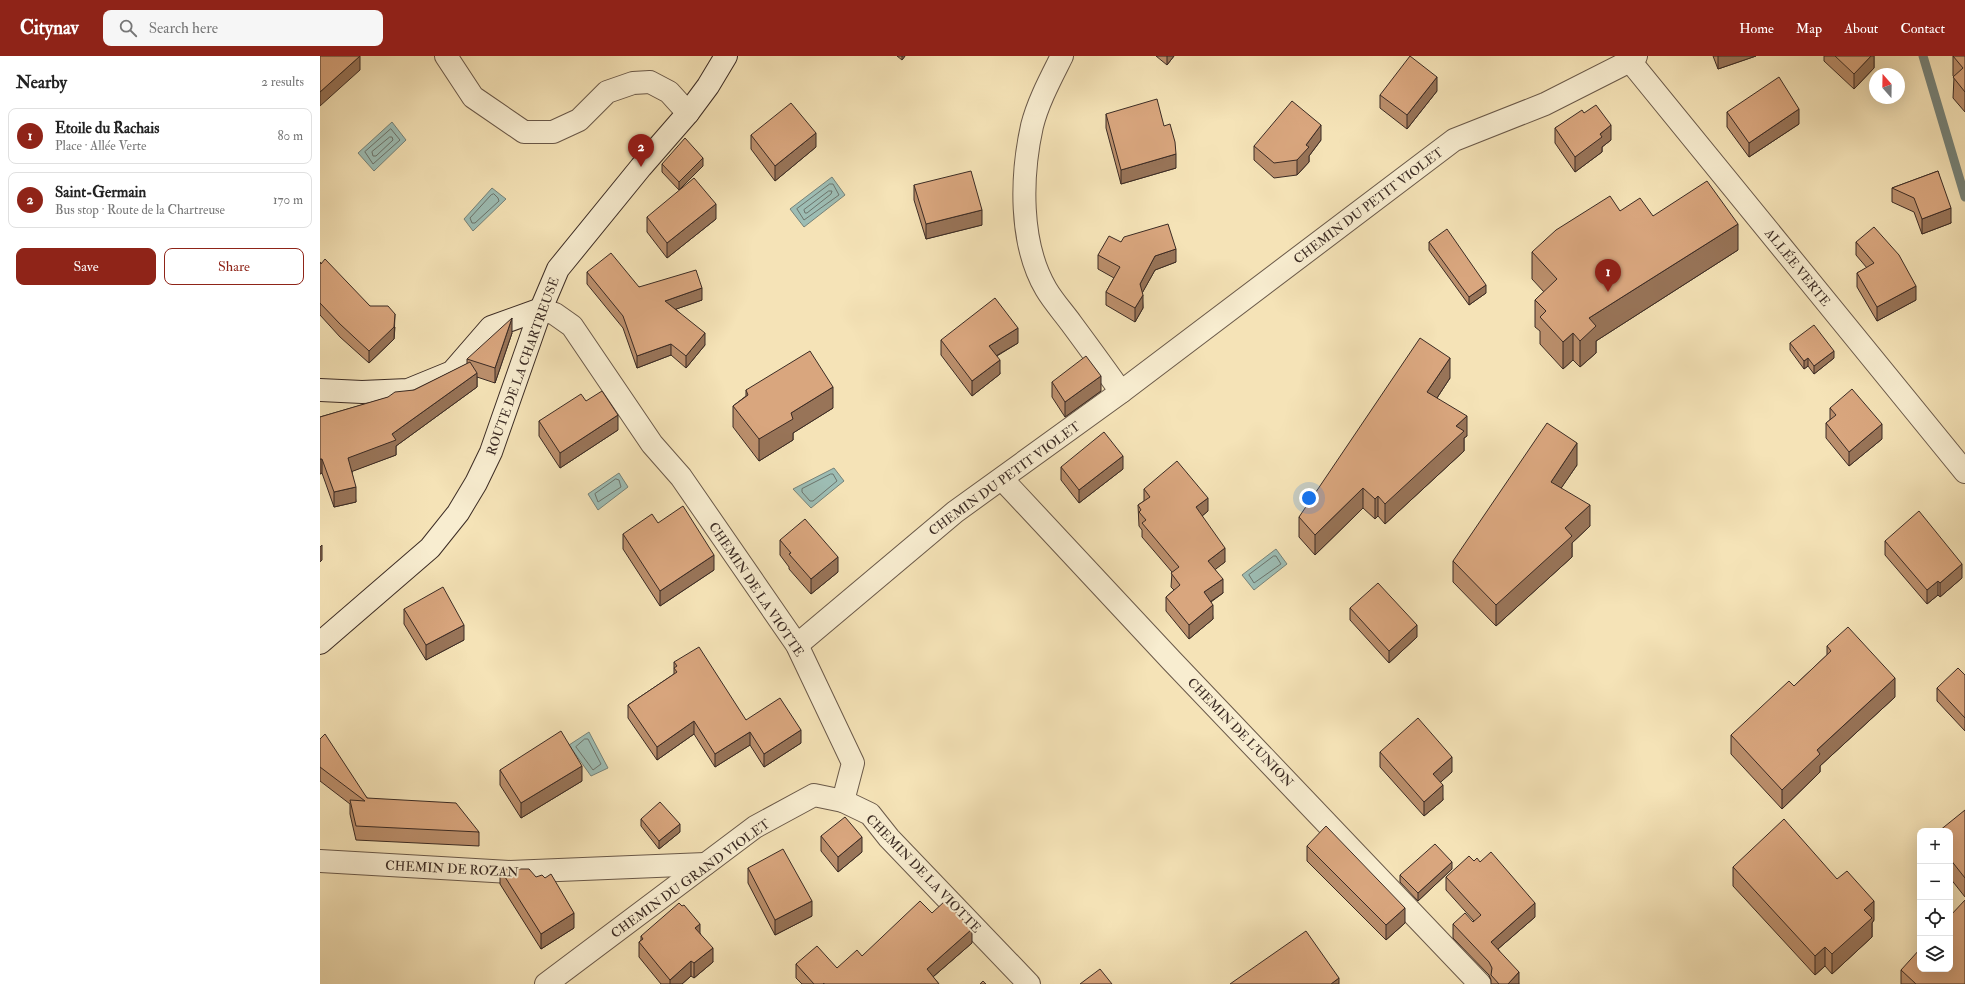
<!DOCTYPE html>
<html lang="en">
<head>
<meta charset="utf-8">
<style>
	:root { --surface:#fff; --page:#f6f6f6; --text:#222; --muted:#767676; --line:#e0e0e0; --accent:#8f2418 }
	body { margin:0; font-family:"IM FELL Double Pica",serif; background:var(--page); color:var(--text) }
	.controls { position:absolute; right:12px; bottom:12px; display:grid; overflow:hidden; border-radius:8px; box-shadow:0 4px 16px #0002 }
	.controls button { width:36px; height:36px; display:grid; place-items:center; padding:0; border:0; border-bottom:1px solid var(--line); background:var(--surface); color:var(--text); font:20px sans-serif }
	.compass { position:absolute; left:1549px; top:12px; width:36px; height:36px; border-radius:50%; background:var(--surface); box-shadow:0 4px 16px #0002; rotate:340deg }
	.you { position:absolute; left:989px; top:442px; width:14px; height:14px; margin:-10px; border:3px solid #fff; border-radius:50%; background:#1a73e8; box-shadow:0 0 0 6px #1a73e833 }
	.badge { display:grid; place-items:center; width:26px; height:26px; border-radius:50%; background:var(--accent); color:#fff; font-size:13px; font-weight:700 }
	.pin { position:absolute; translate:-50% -33px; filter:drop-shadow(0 1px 2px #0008) }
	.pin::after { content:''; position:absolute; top:21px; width:14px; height:12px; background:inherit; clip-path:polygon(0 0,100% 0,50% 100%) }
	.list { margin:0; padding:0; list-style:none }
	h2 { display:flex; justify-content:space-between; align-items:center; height:52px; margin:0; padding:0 16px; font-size:17px }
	h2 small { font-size:13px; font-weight:400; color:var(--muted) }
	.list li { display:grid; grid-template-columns:26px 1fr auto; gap:12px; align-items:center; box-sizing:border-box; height:56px; margin:0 8px 8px; padding:0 8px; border:1px solid var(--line); border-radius:8px }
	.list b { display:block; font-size:15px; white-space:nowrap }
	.list p { margin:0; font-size:13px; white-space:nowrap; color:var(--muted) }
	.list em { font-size:13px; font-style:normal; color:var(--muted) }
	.actions { display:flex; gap:8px; padding:12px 16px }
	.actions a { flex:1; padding:9px 0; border:1px solid var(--accent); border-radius:8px; text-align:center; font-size:14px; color:var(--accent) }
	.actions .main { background:var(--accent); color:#fff }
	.icon { flex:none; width:22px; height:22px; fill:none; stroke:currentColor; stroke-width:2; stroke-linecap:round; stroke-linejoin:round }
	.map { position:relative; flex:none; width:1645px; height:928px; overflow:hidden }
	header { display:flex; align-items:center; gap:24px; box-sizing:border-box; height:56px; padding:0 20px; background:var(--accent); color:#fff }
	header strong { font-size:19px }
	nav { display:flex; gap:22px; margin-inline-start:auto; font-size:14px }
	.search { width:280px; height:36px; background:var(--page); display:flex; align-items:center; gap:10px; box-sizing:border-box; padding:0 14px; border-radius:8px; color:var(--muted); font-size:15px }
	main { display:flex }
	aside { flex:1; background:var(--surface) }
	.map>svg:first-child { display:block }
	.water { fill:#9dbdb4; stroke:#76837a }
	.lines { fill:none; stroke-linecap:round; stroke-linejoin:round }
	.shore { stroke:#6c746c; stroke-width:1 }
	.stream { stroke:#76837a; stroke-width:9 }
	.street-casing { stroke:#6a5949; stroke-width:24 }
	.secondary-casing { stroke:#3b2b24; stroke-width:24 }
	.street { stroke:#f8edd0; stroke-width:22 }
	.secondary { stroke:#f8edd0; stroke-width:22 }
	.wall { fill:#bb8f6c; stroke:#3b2b24 }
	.shaded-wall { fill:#987458; stroke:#3b2b24 }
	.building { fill:#d9a67e; stroke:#3b2b24 }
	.labels { text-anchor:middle; stroke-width:4; stroke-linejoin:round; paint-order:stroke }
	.street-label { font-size:13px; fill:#3b2b24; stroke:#f8edd0 }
</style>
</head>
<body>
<header>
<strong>Citynav</strong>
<div class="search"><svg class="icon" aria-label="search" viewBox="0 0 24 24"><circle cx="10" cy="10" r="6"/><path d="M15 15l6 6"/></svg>Search here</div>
<nav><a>Home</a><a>Map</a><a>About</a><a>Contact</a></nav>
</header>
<main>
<aside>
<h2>Nearby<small>2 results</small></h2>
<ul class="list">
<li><span class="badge">1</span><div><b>Etoile du Rachais</b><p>Place · Allée Verte</p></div><em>80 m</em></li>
<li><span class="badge">2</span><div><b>Saint-Germain</b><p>Bus stop · Route de la Chartreuse</p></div><em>170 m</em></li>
</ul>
<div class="actions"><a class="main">Save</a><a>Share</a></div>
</aside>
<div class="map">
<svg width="1645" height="928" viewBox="0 0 1645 928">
	<rect width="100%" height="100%" fill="#f5e3b7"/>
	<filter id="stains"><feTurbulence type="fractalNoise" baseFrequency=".005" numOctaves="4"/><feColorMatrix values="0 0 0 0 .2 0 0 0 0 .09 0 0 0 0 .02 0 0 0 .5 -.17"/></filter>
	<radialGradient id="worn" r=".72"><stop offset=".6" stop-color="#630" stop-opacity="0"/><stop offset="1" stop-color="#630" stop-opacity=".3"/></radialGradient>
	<g class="water">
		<path d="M72,66l14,18 -32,31 -16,-18z"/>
		<path d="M512,121l13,18 -41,32 -14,-18z"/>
		<path d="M172,132l14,11 -33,32 -9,-12z"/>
		<path d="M514,412l10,13 -33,27 -18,-19z"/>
		<path d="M299,417l9,14 -30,23 -10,-16z"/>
		<path d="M956,493l11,15 -33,26 -12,-15z"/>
		<path d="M269,676l19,36 -17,8 -22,-31z"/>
	</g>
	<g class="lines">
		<g class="shore">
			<path d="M71,73l9,11 -27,24 -8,-12z"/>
			<path d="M70,81h2l1,3 -17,16h-3l-1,-4z"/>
			<path d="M510,128h3l6,11 -35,25 -7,-11z"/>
			<path d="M509,135h3l-1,3 -24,19h-2l-1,-3z"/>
			<path d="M174,138l4,4 1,3 -24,22h-3l-2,-5 21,-23z"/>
			<path d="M511,418h2l4,7 -24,20h-3l-8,-9v-3z"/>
			<path d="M296,423l3,1 2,7 -23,15 -3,-8z"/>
			<path d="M954,500h2l5,8 -27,19 -5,-8z"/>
			<path d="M265,683h3l13,25 -8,6 -17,-23z"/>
		</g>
		<path class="stream" d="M1603,0l42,141"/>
		<g class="street-casing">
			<g id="street">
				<path d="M126,0l27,41 51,35h29l26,-12 28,-28 26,-9 17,-1 19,10 19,21"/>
				<path d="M742,0c-11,22 -24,46 -30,70 -11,50 -13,117 14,163 7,12 17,23 25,34 17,23 34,46 50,69"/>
				<path d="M1310,5l335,411"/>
				<path d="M221,253l14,5 17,12 80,118 29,33 116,168 56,118 -10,38 27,13 19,24 140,146"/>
				<path d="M682,423l170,182 308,323"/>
				<path d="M477,589l158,-133 166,-120 333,-252 91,-36 85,-43 6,-5"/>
				<path d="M0,805l190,11 195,-8"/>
				<path d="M226,928l209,-157 59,-32 29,6"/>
			</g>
		</g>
		<g class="secondary-casing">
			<g id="secondary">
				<path d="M0,334l42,2 46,-2 44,-18 39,-45 50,-18"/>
				<path d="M0,587l110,-95 28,-35 18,-30 15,-31 50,-143 17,-40 83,-102 47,-54 20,-27 18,-30"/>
			</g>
		</g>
		<use href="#street" class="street"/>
		<use href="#secondary" class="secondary"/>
	</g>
	<g class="wall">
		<path d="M577,0h8l-3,4z"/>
		<path d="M836,0h18l-7,9z"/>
		<path d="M1393,0h43l-38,13z"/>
		<path d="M1504,0h50v12l-20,21 -30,-28z"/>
		<path d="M1633,0h12v56l-12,-14 1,-21 -1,-1z"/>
		<path d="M1117,35l-30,38 -27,-21v-13z"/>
		<path d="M1407,56l72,12 -50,33 -22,-30z"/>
		<path d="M1264,57l27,27 -9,7v5l-27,20 -20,-29v-15z"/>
		<path d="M786,58l70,54 -55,16 -15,-56z"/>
		<path d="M431,79l65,12 -41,34 -24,-32z"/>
		<path d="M1001,84l-12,16v6l-12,13 -23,3 -20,-18v-14z"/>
		<path d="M342,108l41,2 -24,24 -17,-18z"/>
		<path d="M1618,115l13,52 -29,11 -8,-22 -22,-10v-14z"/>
		<path d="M594,129l68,40 -56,14 -12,-39z"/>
		<path d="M1300,155l33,5 85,34 -142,91v12l-16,14 -7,-7 -10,9 -23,-25v-13l-5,-4v-27l9,-8 -12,-13v-27z"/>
		<path d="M327,161l69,2 -49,39 -20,-26z"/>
		<path d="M801,186l55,20 -21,8 -13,23 1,15 -8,14 -29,-17v-13l8,-14 -16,-9v-14z"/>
		<path d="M1109,186l57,51 -17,12 -40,-55z"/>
		<path d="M1536,186l60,58 -39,21 -20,-34v-14l10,-5 -11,-13z"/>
		<path d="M0,206l50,44 25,21 -1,12 -25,24 -29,-26 -20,-22z"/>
		<path d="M267,216l52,15 63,13 -26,9 29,36 -19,23 -15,-13 -34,13 -14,-40 -36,-44z"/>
		<path d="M192,277l-17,50 -18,-6v10l-81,59v9l-44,16 4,31 -22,5 -12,-34 -2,1v-57l94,-27 53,-26v-5z"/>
		<path d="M621,284l77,3 -21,13 3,18 -28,22 -31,-41z"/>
		<path d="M1470,287l44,15 -20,16 -6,-8 -4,3 -14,-19z"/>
		<path d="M1130,322l-13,20 30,38 -3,2v13l-79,73 -7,-8 -3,3 -12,-11 -48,47 -16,-18v-20z"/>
		<path d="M732,326l49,9 -36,26 -13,-20z"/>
		<path d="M426,334l87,18 -40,25v7l-34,21 -26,-34v-21l13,-10z"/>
		<path d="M266,345l32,29 -58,38 -21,-32v-15z"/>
		<path d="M1510,352l52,31 -33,27 -23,-28v-15l4,-3z"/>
		<path d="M1257,409l-16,23 29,38 -18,17v14l-76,69 -43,-44v-21z"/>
		<path d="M741,411l62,2 -44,34 -18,-23z"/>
		<path d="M824,433l64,22 -6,5 23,46 -10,7 8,24 -12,9 2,17 -24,20 -23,-28v-14l8,-7 -3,-3 1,-15 -30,-35v-7l-3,-4 -1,-21 6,-4z"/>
		<path d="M303,478l91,36 -54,36 -37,-57z"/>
		<path d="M460,484l58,32 -27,22 -22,-25v-2l-9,-12z"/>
		<path d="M1565,485l77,37 -22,19 -2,-2 -11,9 -42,-49z"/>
		<path d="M1030,552l67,29 -28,26 -39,-43z"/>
		<path d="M84,553l60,31 -38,20 -22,-36z"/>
		<path d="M1507,590l68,51 -75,69v6l-38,37 -51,-55v-19l63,-49 33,-31z"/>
		<path d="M354,606l72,58 55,23 -37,24 -14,-22 -35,22 -21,-33 -37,26 -29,-42v-13l46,-31z"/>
		<path d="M1645,619v56l-28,-30v-13z"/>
		<path d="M0,683l47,59 112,34v14l-123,-6 -6,-26v-10l-30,-23z"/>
		<path d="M1060,696l72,20 -12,10 3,18 -19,16 -44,-49z"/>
		<path d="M180,714l82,11 -61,37 -21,-33z"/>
		<path d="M1645,754v87l-15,-19v-47z"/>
		<path d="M321,763l39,13 -21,17 -18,-23z"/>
		<path d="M501,780l41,16 -24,20 -17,-21z"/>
		<path d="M987,790l98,77 -19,17 -79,-79z"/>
		<path d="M1154,805l61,56 -37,32 21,35h-28v-4l-2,-5 -36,-37v-14l20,-2 1,-1 -28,-31v-13z"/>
		<path d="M1413,811l104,12 37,41 -2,3v14l-40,37 -7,-8 -10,9 -82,-89z"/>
		<path d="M428,812l64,48 -37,19 -27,-52z"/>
		<path d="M180,813l74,59 -33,21 -41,-65z"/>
		<path d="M1132,813l-34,32 -18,-19v-7z"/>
		<path d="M612,857l40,30 -39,34 6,7h-137l-6,-6v-14l41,4 25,-12z"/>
		<path d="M380,877l13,29 -19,16 -3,-2 -9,8h-21l-22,-27v-15l2,-2v-4z"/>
		<path d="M1581,914l64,14h-64z"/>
	</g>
	<g class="shaded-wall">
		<path d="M40,0v14l-40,36v-14z"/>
		<path d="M582,0h3l-3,4z"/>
		<path d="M847,0h7l-7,9z"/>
		<path d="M1398,0h38l-38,13z"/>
		<path d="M1551,0h3v12l-20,21v-15z"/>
		<path d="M1117,21v14l-30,38v-14z"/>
		<path d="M1479,53v15l-50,33v-14z"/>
		<path d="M1001,69v15l-12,16v6l-12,13v-15l9,-15z"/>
		<path d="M1291,69v15l-9,7v5l-27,20v-15l25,-23z"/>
		<path d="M496,77v14l-41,34v-15z"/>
		<path d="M856,98v14l-55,16v-14z"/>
		<path d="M383,102v8l-24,24v-8z"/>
		<path d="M396,148v15l-49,39v-15z"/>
		<path d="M1631,152v15l-29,11v-15z"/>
		<path d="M662,154v15l-56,14v-15z"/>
		<path d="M1418,168v26l-142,91v12l-16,14v-26l9,-23z"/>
		<path d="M856,193v13l-21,8 -15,27v-13l15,-28z"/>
		<path d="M1166,229v8l-17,12v-8z"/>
		<path d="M1596,230v14l-39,21v-14z"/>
		<path d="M382,232v12l-37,13v-12z"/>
		<path d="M823,239v13l-8,14v-14z"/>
		<path d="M75,258l-1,25 -25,24v-12z"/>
		<path d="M192,262v15l-17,50v-15z"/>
		<path d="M698,272v15l-29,17v-14z"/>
		<path d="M385,277v12l-19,23v-12z"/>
		<path d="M1253,277v27l-10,9v-27z"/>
		<path d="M351,288v11l-34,13v-12z"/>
		<path d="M1514,295v7l-20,16v-8z"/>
		<path d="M1130,302v20l-23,35v-21z"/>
		<path d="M1488,302v8l-4,3v-8z"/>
		<path d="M680,304v14l-28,22v-15z"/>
		<path d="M157,317v14l-81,59v9l-48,18v-15l44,-24z"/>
		<path d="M781,320v15l-36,26v-15z"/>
		<path d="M513,331v21l-40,25v7l-34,21v-22l32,-26z"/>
		<path d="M298,359v15l-58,38v-15z"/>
		<path d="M1147,360v20l-3,2v13l-79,73v-20l71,-78z"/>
		<path d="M1562,368v15l-33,27v-14z"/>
		<path d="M1257,387v22l-26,38v-21z"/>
		<path d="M803,400v13l-44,34v-13z"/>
		<path d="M0,403h2v14l-2,1z"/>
		<path d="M36,431v15l-22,5v-15z"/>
		<path d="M1043,432v20l-48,47v-20z"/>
		<path d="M1058,440v20l-3,3v-20z"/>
		<path d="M888,442v13l-12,10v-14z"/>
		<path d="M1270,449v21l-18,17v14l-76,69v-21l69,-77z"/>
		<path d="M2,489v15l-2,2v-15z"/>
		<path d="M905,492v14l-17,13v-14z"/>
		<path d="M394,499v15l-54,36v-15z"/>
		<path d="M518,501v15l-27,22v-15z"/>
		<path d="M1642,508v14l-22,19v-14z"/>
		<path d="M903,523v14l-19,13v-14z"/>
		<path d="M1618,525v14l-11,9v-14z"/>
		<path d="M893,549v14l-24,20v-14z"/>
		<path d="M144,569v15l-38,20v-15z"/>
		<path d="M1097,569v12l-28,26v-12z"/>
		<path d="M1575,622v19l-75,69v6l-38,37v-19l35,-40z"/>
		<path d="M374,665v13l-37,26v-13z"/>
		<path d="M481,674v13l-37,24v-13z"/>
		<path d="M430,676v13l-35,22v-13z"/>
		<path d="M1132,701v15l-19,17v-15z"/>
		<path d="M262,710v15l-61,37v-15z"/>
		<path d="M1123,729v15l-19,16v-14z"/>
		<path d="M360,768v8l-21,17v-8z"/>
		<path d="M542,781v15l-24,20v-15z"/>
		<path d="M1132,806v7l-34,32v-8z"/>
		<path d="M492,845v15l-37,19v-15z"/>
		<path d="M1554,845v19l-2,3v14l-40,37v-20l32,-44z"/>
		<path d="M1215,847v14l-44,38v-13z"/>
		<path d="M1085,852v15l-19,17v-15z"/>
		<path d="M254,857v15l-33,21v-15z"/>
		<path d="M380,868v15l-5,-11z"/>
		<path d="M652,873v14l-45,39v-13z"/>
		<path d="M1505,891v19l-10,9v-19z"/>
		<path d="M393,892v14l-19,16v-15z"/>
		<path d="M371,905v15l-9,8h-12v-4z"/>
		<path d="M1199,916v12h-11z"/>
		<path d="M1019,922v6h-8z"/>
	</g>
	<g class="building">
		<path d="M0,0h40l-40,36z"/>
		<path d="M1090,0l27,21 -30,38 -27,-20z"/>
		<path d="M1515,0h36l-17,18z"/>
		<path d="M1633,0h12v36l-12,-15 10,-9z"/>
		<path d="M1459,21l20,32 -50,34 -22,-31z"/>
		<path d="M837,43l7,27 6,-2 5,18 1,12 -55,16 -15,-56z"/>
		<path d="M972,45l29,24 -15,20 3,2 -12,13 -23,3 -20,-17z"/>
		<path d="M471,47l25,30 -41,33 -24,-31z"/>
		<path d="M1276,49l15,20 -11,9 2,3 -27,20 -20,-29 27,-18 2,3z"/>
		<path d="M365,82l18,20 -24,24 -17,-18z"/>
		<path d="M651,115l11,39 -56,14 -12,-39z"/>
		<path d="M1618,115l13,37 -29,11 -8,-21 -22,-10z"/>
		<path d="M374,122l22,26 -49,39 -20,-26z"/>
		<path d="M1387,125l31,43 -149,94 7,8 -16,15 -7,-8 -10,9 -23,-25 6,-6 -11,-11 22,-21 -25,-27 24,-22 54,-34 10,15 20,-13 13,18z"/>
		<path d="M848,168l8,25 -21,7 -15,28 3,11 -8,13 -29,-16 14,-25 -22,-12 11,-19 12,6 3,-5z"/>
		<path d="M1554,171l25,28 17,31 -39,21 -20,-34 17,-10 -18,-21z"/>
		<path d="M1127,173l39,56 -17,12 -40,-55z"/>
		<path d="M291,197l28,34 57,-17 6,18 -37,13 40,32 -19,23 -15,-12 -34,12 -14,-40 -36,-44z"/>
		<path d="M5,203l45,47h18l7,8 -1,13 -25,24 -29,-27 -20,-21v-41l1,2z"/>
		<path d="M675,242l23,30 -29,18 11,14 -28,21 -31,-41z"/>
		<path d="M192,262l-17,50 -28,-9z"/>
		<path d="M1494,269l20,26 -20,15 -6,-8 -4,3 -14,-18z"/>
		<path d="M1100,282l30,20 -23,34 40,24 -11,10 8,5 -79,73 -7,-8 -3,3 -12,-11 -48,47 -16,-18z"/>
		<path d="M490,295l23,36 -42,26 2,6 -34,20 -26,-33 15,-11 -2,-5z"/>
		<path d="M766,300l15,20 -36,26 -13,-20z"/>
		<path d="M150,306l7,11 -85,61 4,6 -48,18 8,29 -22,5 -12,-33h-2v-42l68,-20 7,-5 19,-2z"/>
		<path d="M1532,333l30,35 -33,28 -23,-29 10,-8 -6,-7z"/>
		<path d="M282,335l16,24 -58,38 -21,-32 42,-27 5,7z"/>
		<path d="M1227,367l30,20 -26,39 39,23 -25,23 7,8 -76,69 -43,-44z"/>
		<path d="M784,376l19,24 -44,34 -18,-23z"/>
		<path d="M857,405l31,37 -12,9 29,41 -17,13 15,18 -19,13 9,13 -24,20 -23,-28 14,-12 -9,-12 8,-6 -37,-44 4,-3 -7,-8 2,-2 -3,-5 12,-8 -6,-8z"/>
		<path d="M363,450l31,49 -54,36 -37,-57 29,-20 6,9z"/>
		<path d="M1599,455l43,53 -22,19 -2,-2 -11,9 -42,-49z"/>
		<path d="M485,463l33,38 -27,22 -22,-25 2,-1 -11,-13z"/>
		<path d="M1058,527l39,42 -28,26 -39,-43z"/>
		<path d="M123,531l21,38 -38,20 -22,-36z"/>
		<path d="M1528,571l47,51 -78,72 3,4 -38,36 -51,-55 58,-54 5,5 37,-35 -4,-5z"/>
		<path d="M379,591l47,73 34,-22 21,32 -37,24 -14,-22 -35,22 -21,-33 -37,26 -29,-42 49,-33 -3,-4 3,-2 -3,-4z"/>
		<path d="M1638,612l7,7v43l-28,-30z"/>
		<path d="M1098,662l34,39 -19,17 10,11 -19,17 -44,-50z"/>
		<path d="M241,675l21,35 -61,37 -21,-33z"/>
		<path d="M5,678l42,64 89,5 23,29 -123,-6 -6,-26 15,1 -45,-34v-28z"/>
		<path d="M340,746l20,22 -21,17 -18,-22z"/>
		<path d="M1645,754v68l-15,-19v-28h-11z"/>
		<path d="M525,761l17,20 -24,20 -17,-21z"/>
		<path d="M1464,763l53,60 10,-8 27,30 -10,9 8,8 -40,36 -7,-7 -10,9 -82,-89z"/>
		<path d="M1006,770l79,82 -19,17 -79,-79z"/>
		<path d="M1115,788l17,18 -34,31 -18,-18z"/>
		<path d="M463,793l29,52 -37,19 -27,-52z"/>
		<path d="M1171,796l44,51 -44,39 28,30 -11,12h-9l-8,-9 1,-7 -3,-6 -36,-38 12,-11 8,9 8,-7 -35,-38 23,-21 5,5 3,-3 3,4z"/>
		<path d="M180,813h29l7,8 6,-2 3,3 6,-4 23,39 -33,21z"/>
		<path d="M1645,844v84h-49l-15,-14 19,-21v20h30v-53z"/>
		<path d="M600,845l12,12 13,-12 27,28 -45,40 12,15h-115v-1l-1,1h-9l-18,-20 21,-18 20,22 20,-18 5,6z"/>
		<path d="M359,847l3,3 2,-1 16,19 -5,4 18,20 -19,15 -3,-2 -21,19 -31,-38 4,-3 -2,-3z"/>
		<path d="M986,875l33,47 -8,6h-101z"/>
		<path d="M780,913l12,15h-32z"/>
		<path d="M663,925l3,3h-6z"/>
	</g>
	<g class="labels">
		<g class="street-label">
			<text transform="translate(1048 149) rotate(-37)" y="5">CHEMIN DU PETIT VIOLET</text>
			<text transform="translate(1478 211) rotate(51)" y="5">ALLÉE VERTE</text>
			<text transform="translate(202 310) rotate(-70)" y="5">ROUTE DE LA CHARTREUSE</text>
			<text transform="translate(684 422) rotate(-36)" y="5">CHEMIN DU PETIT VIOLET</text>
			<text transform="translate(437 533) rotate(56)" y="5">CHEMIN DE LA VIOTTE</text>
			<text transform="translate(921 676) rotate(46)" y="5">CHEMIN DE L'UNION</text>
			<text transform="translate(132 812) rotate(3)" y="5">CHEMIN DE ROZAN</text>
			<text transform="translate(604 817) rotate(46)" y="5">CHEMIN DE LA VIOTTE</text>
			<text transform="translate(370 822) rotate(-36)" y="5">CHEMIN DU GRAND VIOLET</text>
		</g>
	</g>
	<rect width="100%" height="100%" filter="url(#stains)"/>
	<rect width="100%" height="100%" fill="url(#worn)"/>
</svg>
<div class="controls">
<button>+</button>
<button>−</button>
<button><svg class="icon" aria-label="locate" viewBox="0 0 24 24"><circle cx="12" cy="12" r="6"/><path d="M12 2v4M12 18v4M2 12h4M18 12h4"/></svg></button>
<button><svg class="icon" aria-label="layers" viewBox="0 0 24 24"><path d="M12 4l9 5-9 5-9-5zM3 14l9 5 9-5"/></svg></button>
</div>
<svg class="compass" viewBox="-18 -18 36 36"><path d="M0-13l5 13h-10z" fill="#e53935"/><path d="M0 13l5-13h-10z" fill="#767676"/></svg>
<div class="you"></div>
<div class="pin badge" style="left:1288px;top:236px">1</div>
<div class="pin badge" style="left:321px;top:111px">2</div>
</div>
</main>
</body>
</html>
